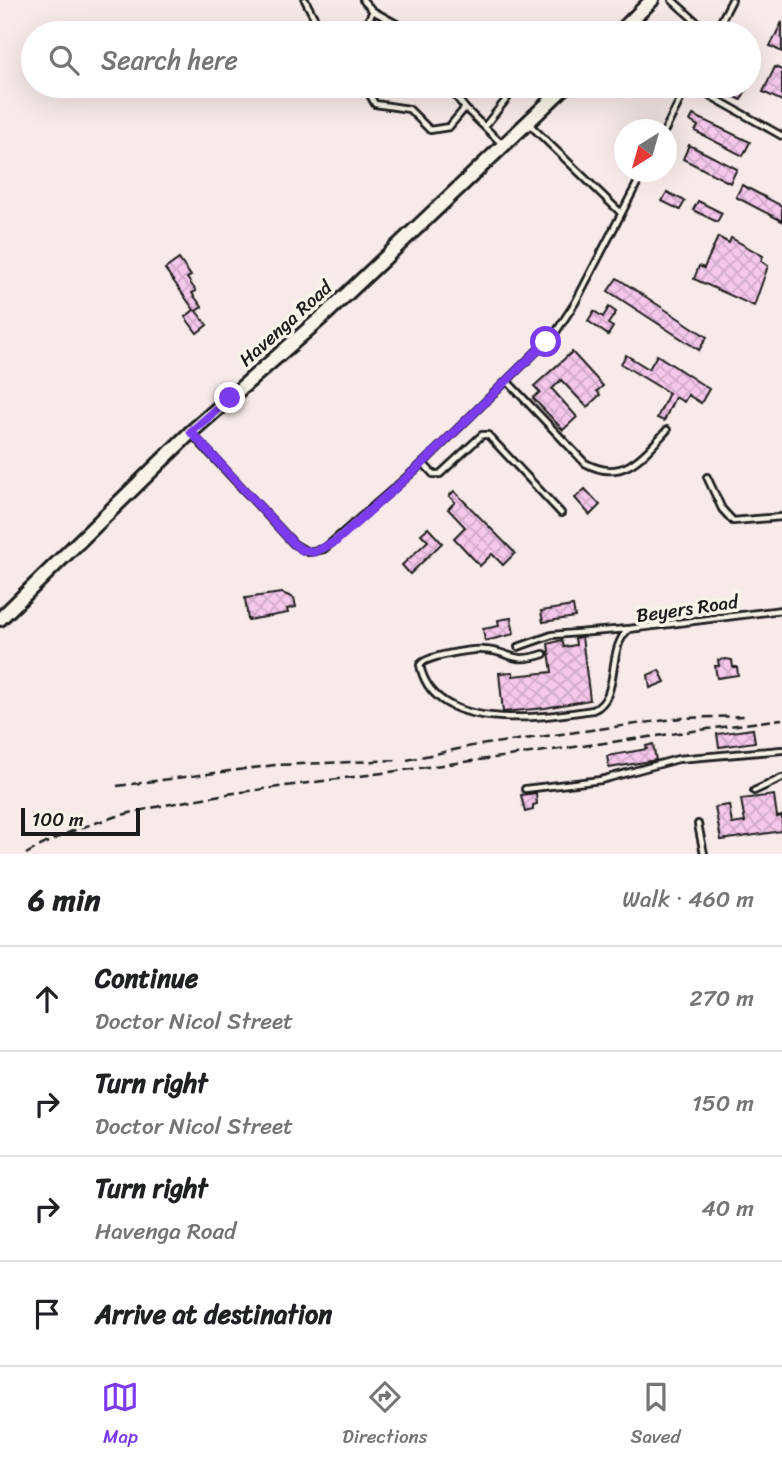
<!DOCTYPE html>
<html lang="en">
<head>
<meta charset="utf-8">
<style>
	:root { --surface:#fff; --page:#f6f6f6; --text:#202124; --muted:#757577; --line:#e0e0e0; --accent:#7c3aed }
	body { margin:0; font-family:Sriracha,sans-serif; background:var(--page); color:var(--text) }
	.compass { position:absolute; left:614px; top:119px; width:63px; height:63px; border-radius:50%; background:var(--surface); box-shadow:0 7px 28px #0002; rotate:217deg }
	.scale { position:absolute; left:21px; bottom:18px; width:119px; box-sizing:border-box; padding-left:7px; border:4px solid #1c1c1c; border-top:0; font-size:19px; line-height:24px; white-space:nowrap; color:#1c1c1c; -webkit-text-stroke:5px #f7f3e8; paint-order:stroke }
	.stop { position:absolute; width:21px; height:21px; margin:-16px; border:5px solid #7c3aed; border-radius:50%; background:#fff }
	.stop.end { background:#7c3aed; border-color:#fff; box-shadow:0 2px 7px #0008 }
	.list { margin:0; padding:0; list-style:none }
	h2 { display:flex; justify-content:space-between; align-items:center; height:91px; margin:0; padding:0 28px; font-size:30px }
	h2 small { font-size:23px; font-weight:400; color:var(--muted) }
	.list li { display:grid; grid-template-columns:46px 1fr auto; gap:21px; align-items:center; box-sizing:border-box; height:105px; padding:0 28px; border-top:2px solid var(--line) }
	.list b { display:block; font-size:26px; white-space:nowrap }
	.list p { margin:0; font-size:23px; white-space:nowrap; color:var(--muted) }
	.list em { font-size:23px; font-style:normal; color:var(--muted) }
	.icon { flex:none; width:38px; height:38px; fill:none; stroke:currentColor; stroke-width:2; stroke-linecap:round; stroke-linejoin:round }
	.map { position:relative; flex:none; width:782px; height:854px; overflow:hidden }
	.search { position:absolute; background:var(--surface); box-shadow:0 7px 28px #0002; left:21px; right:21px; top:21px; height:77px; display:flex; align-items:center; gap:18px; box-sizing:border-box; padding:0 24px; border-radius:38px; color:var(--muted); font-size:26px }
	.sheet { height:511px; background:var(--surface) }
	nav { display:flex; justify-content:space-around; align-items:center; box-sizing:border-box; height:98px; border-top:2px solid var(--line); background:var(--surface); font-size:19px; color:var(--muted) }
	nav a { display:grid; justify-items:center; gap:4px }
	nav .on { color:var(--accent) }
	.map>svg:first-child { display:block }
	.building { fill:url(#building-cross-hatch); stroke:#1c1c1c; stroke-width:2 }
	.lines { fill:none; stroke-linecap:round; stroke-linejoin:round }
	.lane-casing { stroke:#1c1c1c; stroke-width:10 }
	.secondary-casing { stroke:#1c1c1c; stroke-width:18 }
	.lane { stroke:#f7f3e8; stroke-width:4.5 }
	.secondary { stroke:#f7f3e8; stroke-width:12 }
	.rail { stroke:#1c1c1c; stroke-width:2.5; stroke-dasharray:10 5; stroke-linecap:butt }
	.route { stroke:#7c3aed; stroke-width:9 }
	.labels { text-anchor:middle; stroke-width:7; stroke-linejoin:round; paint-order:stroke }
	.street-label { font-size:19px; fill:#1c1c1c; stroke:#f7f3e8 }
</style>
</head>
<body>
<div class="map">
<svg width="782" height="854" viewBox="0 0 782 854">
	<defs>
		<pattern id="building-cross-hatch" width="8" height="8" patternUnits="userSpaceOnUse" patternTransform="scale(1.75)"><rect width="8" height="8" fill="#f5c7eb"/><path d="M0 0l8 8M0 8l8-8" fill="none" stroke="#d1aac9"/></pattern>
	</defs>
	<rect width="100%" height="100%" fill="#f7eae9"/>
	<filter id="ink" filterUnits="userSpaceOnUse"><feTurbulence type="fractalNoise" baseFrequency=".0143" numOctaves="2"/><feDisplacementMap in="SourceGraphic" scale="14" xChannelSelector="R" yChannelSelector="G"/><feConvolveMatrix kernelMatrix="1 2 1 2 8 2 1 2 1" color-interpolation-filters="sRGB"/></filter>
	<g filter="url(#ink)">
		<g class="building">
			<path d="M782,22v30l-12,-6z"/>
			<path d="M775,67l7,3v31l-19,-9z"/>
			<path d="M714,86h34l-7,14z"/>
			<path d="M693,115l57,27 -7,14 -48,-25 3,-5 -8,-5z"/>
			<path d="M689,145l48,24 -7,14 -47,-24z"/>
			<path d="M742,185l40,21v15l-46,-24z"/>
			<path d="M667,192l18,9 -5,9 -18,-9z"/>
			<path d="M698,201l24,12 -5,9 -24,-12z"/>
			<path d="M718,237l11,6 2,-5 32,18 -2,5 7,5 -14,40 -60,-27 5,-13 5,2z"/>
			<path d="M179,259l12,17 -4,2 9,13 -4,2 10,14 -6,4 11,14 -10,8 -12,-16 9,-7 -29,-41z"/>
			<path d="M617,278l90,59 -8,13 -91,-59z"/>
			<path d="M609,307l7,5 -8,12 5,3 -5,8 -20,-14 6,-10 9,6z"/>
			<path d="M572,352l31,34 -6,5 3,4 -13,12 -26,-27 -9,9 25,28 -14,13 -30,-32 7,-6 -6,-6z"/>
			<path d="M626,355l23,14 8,-14 52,34 -8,14 -13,-8 -4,7 -9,-5 -11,24 -7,-3 12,-25 -48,-29z"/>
			<path d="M585,489l15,16 -10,10 -15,-17z"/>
			<path d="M454,491l61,62 -12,12 -11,-11 -12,12 -26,-28 11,-11 -17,-18 7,-7 -6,-6z"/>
			<path d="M428,528l14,15 -32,31 -8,-9 26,-24 -7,-7z"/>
			<path d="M282,593l12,5 2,9 -9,2 1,4 -40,7 -3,-22z"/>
			<path d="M573,606l2,11 -32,5 -2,-11z"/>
			<path d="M511,618l3,16 -29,7 -2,-12 16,-3 -1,-6z"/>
			<path d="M582,637l8,63 -45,8 -42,4 -4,-39 14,-1v4l39,-4 -4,-28 14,-4 2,7 12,-2 -1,-7z"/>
			<path d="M726,659l6,1 1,7h4l1,8 -21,3 -2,-12h4l-1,-6z"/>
			<path d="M659,670l6,12 -15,6 -2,-13z"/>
			<path d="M753,729l2,13 -36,5 -2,-13z"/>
			<path d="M653,744l3,16 -47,8 -2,-12 40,-7 -1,-3z"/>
			<path d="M536,793l1,11 -4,1v5l-8,2 -4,-17z"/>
			<path d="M774,795l3,22 5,-1v15l-61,9 -6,-33 14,-2 3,19 13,-2 -4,-23z"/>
		</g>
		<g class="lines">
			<g class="lane-casing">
				<g id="lane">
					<path d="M305,0l17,33"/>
					<path d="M363,0l10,11 40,22"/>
					<path d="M672,0l37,33"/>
					<path d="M362,33l11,-22"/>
					<path d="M715,33l17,-33"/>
					<path d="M365,86l10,18 34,5 21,21 19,-3 16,-19"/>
					<path d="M448,86l17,22 36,35"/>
					<path d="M693,86l89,50"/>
					<path d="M529,124l92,89"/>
					<path d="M485,126l32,-40"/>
					<path d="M665,130l22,-44"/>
					<path d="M508,382l77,81c38,21 58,-7 82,-33"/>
					<path d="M191,433l103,111 14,8 16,-3 99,-86 133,-131 19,-29 68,-131"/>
					<path d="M423,463l10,11h7l42,-39h6l73,78"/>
					<path d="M707,477l15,32 11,12 49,-4"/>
					<path d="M518,647l34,-12 76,-6"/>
					<path d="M544,654c-34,11 -33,-3 -60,-4 -12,-1 -59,6 -64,15 14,70 124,52 173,45 29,-12 12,-61 36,-81l153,-19"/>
					<path d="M525,789l76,-9 77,-21 104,-9"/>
					<path d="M754,791l28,-13"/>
					<path d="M698,824l6,30"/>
				</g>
			</g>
			<g class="secondary-casing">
				<g id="secondary">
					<path d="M619,33l33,-33"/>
					<path d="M0,619l191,-187 137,-120 238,-226"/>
				</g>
			</g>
			<use href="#lane" class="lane"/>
			<use href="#secondary" class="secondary"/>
			<g class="rail">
				<path d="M407,760l65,-14 209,-28 65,-2"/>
				<path d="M117,786l158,-21 125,-5"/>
				<path d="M26,854c62,-37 131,-48 201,-60l555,-75"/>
			</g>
		</g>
	</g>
	<g class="lines" filter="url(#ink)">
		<path class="route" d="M230,398l-39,34 103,112 8,6 12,2 21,-10 88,-79 123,-121"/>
	</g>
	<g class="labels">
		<g class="street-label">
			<text transform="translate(285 323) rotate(-42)" y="7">Havenga Road</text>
			<text transform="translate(687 608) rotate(-8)" y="7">Beyers Road</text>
		</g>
	</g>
</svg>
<svg class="compass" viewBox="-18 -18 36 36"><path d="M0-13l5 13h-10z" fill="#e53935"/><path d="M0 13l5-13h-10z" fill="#757577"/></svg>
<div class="scale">100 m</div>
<div class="stop" style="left:546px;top:342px"></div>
<div class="stop end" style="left:230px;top:398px"></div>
<div class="search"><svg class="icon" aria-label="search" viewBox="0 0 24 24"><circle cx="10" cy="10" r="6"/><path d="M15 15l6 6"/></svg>Search here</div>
</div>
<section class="sheet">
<h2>6 min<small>Walk · 460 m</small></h2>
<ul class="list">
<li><svg class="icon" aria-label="ahead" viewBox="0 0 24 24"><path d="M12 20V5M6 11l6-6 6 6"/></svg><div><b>Continue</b><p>Doctor Nicol Street</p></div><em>270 m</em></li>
<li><svg class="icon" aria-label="right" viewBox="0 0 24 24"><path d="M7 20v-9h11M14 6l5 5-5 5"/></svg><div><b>Turn right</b><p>Doctor Nicol Street</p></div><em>150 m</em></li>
<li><svg class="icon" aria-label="right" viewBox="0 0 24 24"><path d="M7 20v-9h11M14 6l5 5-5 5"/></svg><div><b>Turn right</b><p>Havenga Road</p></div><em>40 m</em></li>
<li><svg class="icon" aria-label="arrive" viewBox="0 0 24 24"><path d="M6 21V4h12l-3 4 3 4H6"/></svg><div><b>Arrive at destination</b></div></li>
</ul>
</section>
<nav>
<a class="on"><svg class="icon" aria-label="map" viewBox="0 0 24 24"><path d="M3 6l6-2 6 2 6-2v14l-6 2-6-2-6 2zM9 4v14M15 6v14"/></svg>Map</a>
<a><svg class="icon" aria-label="directions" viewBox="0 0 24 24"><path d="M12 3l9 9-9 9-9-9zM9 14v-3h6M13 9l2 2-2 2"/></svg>Directions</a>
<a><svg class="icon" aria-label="saved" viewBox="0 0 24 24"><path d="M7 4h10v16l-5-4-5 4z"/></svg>Saved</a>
</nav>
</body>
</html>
